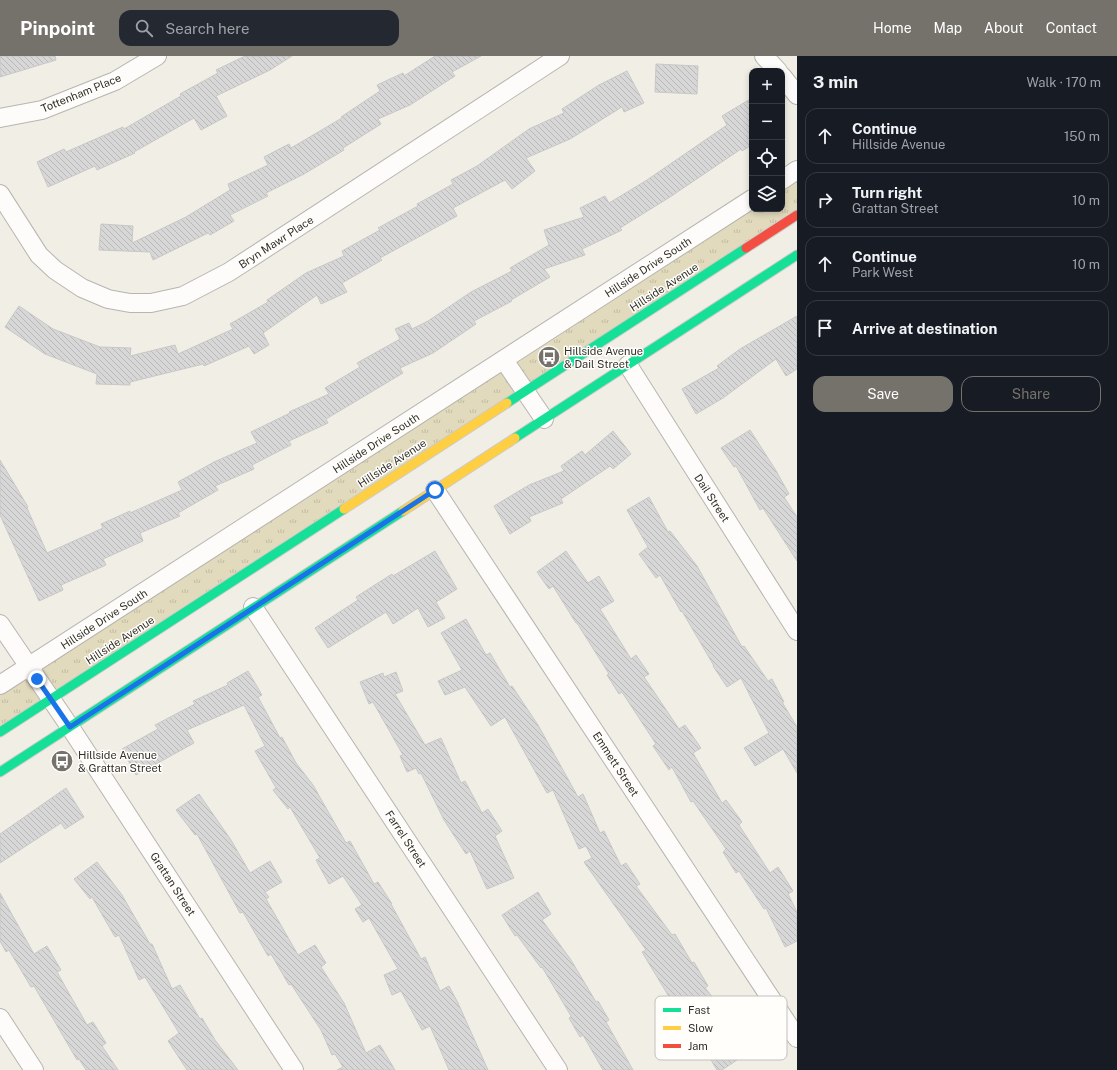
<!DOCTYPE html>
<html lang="en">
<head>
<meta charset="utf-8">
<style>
	:root { --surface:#171b24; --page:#242831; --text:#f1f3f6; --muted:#9ea1a6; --line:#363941; --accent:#75726c }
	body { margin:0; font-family:"Public Sans",sans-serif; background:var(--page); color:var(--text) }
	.controls { position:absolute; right:12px; top:12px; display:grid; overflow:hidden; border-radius:8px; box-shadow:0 2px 6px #0003 }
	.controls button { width:36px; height:36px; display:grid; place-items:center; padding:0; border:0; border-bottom:1px solid var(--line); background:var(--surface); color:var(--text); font:20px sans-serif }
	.stop { position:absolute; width:12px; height:12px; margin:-9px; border:3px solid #1a73e8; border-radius:50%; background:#fff }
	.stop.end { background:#1a73e8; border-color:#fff; box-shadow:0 1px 4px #0008 }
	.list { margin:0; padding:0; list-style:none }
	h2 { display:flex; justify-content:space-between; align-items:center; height:52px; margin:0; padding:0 16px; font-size:17px }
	h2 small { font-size:13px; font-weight:400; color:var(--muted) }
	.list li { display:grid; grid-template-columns:26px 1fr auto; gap:12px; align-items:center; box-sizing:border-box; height:56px; margin:0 8px 8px; padding:0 8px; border:1px solid var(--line); border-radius:12px }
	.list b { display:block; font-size:15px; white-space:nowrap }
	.list p { margin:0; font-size:13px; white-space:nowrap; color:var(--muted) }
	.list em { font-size:13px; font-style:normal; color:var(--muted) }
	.actions { display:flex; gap:8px; padding:12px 16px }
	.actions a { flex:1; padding:9px 0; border:1px solid var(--accent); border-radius:12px; text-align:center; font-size:14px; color:var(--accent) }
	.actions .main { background:var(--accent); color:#fff }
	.icon { flex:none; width:22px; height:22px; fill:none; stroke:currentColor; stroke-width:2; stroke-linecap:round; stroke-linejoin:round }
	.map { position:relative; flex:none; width:797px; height:1014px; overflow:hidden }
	header { display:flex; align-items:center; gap:24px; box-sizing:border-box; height:56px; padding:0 20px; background:var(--accent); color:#fff }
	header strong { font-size:19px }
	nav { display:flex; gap:22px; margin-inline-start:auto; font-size:14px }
	.search { width:280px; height:36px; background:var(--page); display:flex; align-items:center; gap:10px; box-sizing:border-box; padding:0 14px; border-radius:12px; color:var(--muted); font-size:15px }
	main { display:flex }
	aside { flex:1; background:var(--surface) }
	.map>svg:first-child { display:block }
	.grass { fill:url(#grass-tufts) }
	.building { fill:url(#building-back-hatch); stroke:#c8c8c7 }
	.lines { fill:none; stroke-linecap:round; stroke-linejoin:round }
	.street-casing { stroke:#b7b5af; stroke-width:20 }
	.fast-casing { stroke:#cdcbc8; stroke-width:11 }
	.slow-casing { stroke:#cdcbc8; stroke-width:11 }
	.jam-casing { stroke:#cdcbc8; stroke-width:11 }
	.street { stroke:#fdfcfb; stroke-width:18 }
	.fast { stroke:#16e098; stroke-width:9 }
	.slow { stroke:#ffcf43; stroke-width:9 }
	.jam { stroke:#f24e42; stroke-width:9 }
	.route { stroke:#1a73e8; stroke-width:5 }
	.labels { text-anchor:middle; stroke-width:3; stroke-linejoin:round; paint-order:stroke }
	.street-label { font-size:11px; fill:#32302a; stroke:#fffefb }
	.poi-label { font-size:11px; fill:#32302a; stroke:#fffefb; text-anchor:start }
	.key { fill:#fffefb; stroke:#c2c0bc; stroke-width:1 }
	.key-label { font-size:11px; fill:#32302a }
</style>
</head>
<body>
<header>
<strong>Pinpoint</strong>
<div class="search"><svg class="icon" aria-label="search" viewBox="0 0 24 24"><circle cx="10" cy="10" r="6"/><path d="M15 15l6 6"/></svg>Search here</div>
<nav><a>Home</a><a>Map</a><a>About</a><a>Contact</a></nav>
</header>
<main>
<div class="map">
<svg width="797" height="1014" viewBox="0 0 797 1014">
	<defs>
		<pattern id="grass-tufts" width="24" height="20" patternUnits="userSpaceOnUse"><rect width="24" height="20" fill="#e1dabc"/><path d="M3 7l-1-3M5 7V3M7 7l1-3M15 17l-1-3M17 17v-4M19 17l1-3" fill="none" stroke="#c2bba2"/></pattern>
		<pattern id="building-back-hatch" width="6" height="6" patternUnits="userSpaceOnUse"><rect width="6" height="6" fill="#d8d7d7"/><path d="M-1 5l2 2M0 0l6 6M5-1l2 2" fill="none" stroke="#bab9b9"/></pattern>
	</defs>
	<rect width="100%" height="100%" fill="#f1eee6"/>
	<path class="grass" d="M797,114v45l-797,517v-47l752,-476h30v-29z"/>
	<g class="building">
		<path d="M0,0h55l1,4 -56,17z"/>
		<path d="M245,0h47l-22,14 -54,26 11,20 -26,14 -7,-12 -60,34 1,1 -38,17 -2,-4 -47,21 -11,-25 27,-13 2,3 57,-25 1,2 57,-33 -1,-2 38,-21 -2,-3z"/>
		<path d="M435,0h46l-29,16 3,4 -45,29 -32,14 3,5 -38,24 1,2 -40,24 -38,19 2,3 -38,19 4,6 -24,14 -2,-2 -55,27 -3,-8 -51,-2 2,-26 32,2 -1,17 54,-26 44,-27 -2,-6 40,-19 -4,-8 25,-13 2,4 51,-30 -1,-1 39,-26 -3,-6 26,-12 1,3z"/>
		<path d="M656,8l42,2 -1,28 -42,-2z"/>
		<path d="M627,15l17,32 -20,9 -2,-5 -52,32 -44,19 9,13 -23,18 -7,-9 -52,28 4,8 -77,42 2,2 -40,23 5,9 -26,12 -4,-9 -54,38 6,12 -15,9 -5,-8 -45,20 -1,-2 -73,18v3l-34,-1 1,-10 -52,-20 -40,-27 14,-21 34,23 47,18 31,1 -1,8 45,-11 3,9 55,-25 -3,-5 38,-22 -1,-2 39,-27 38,-17 -2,-5 38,-21 -2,-2 40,-22 -1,-2 36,-20 -2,-4 26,-14 52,-37 35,-16 -2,-4 37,-24z"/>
		<path d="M752,42v47l-10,6 -1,-2 -71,48 -50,31 2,2 -40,19 3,6 -41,14 6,8 -39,23 1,1 -38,20 2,3 -43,29 -33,15 3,5 -77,46 2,4 -39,18 2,4 -39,20 2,4 -39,17 3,4 -40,23 2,3 -40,17 3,8 -40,18 3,6 -45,20 2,5 -24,11 -39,-86v-55l28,47 -1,1 20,45 56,-25 -2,-4 29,-13v2l52,-23 -4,-8 36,-20 43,-19 -6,-11 39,-19 -1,-1 40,-18 -4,-6 35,-21 -3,-4 43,-24 -5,-10 14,-6 3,6 16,-8 43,-29 41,-21 -2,-3 39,-23 -5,-15 40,-13 -4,-9 25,-12 4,7 38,-23 80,-55 -5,-9z"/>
		<path d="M797,260v53l-11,7 -10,-17 -53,39 -27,16 -14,-25 37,-21 -2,-2 23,-17z"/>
		<path d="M750,374l25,39 14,25 -5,3 13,20v44l-34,-53 -3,2 -24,-44 -2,1 -13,-19z"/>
		<path d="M613,375l18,23 -18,15 -3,-3 -49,33 2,4 -34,14 2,4 -21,13 -16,-28 35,-21 35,-14 -3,-5 21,-15 3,4z"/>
		<path d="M649,441l19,35 2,-1 27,35 45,81 2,-1 24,35 4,-2 12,23h-2l15,25v46l-14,-24 -28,17 -11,-18 25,-15 -28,-55 -14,9 -14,-21h1l-32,-55 -1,1 -21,-37 -4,3 -17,-24 9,-7 -21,-37z"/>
		<path d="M435,495l22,38 -21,13 9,16 -17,9 -10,-19 -25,16 -7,-12 -58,36 -13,-20 43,-28 -2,-3 36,-23 1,2z"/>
		<path d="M566,495l22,32 11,-7 15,25 -14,8 31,50 5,-4 13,19 -5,3 35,52 6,-4 16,23 -8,5 29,50 4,-3 16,22 -3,3 31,48 8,-6 15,24 -5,3 9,18v29l-12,6 -19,-39 -2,1 -25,-38 -3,2 -13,-21 3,-3 -33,-48 -2,1 -19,-35 -3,3 -16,-24 3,-2 -34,-52 -3,2 -12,-19 2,-1 -32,-51h-1l-23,-37 -4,3 -12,-17z"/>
		<path d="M466,563l20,36 4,-2 20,34 2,-1 26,39 40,72 5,-3 17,39 4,-2 17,35 5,-3 14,21 -4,2 36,49 3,-1 17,29 2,-1 14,24 -3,2 27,32 -3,3 20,29 -27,18h-5l-9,-15 14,-9 -39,-46 -9,5 -32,-53 4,-2 -62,-88 8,-4 -6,-12 -7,3 -26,-59 -6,3 -42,-76 -14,9 -26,-39 -20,8 -7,-14 24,-11 -21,-37z"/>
		<path d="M248,615l14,24 -4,2 22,41 2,-1 14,26 17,22 33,58 4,-2 24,43 4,-2 14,22h-1l30,55 4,-2 15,34 9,-5 9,17 30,67h-39l-19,-44 -8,4 -21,-39 -9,4 -8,-20 14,-6 -29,-51 -6,4 -8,-13 7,-4 -19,-29 -14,8 -13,-24 4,-2 -30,-51 -2,2 -15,-19 3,-2 -21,-37 10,-5 -21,-41 -57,25 7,13 -58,32 -14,-26 36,-20 -3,-4 40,-21 -2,-3 35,-16 -1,-2z"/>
		<path d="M396,616l7,19 -8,3 30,51 16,-7 20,45 4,-2 17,32 6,-4 14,22 -7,5 19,42 -27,11 -17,-38 -4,3 -22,-34 -23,-47 -2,1 -3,-6 -9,4 -7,-16 3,-1 -30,-53 -4,2 -9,-22 23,-9 1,4z"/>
		<path d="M66,732l18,29 -19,12 -4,-6 -61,40v-29z"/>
		<path d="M199,738l32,46 19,33 20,-12 12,21 -17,10 4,5 -3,2 32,56 17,-10 11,18 -5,4 23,36 22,50 14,-8 15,25h-58l6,-3 -8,-13 -3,1 -11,-25 -30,-46 -2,1 -18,-31 -3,2 -25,-44 -3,1 -43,-79 -2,1 -19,-25z"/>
		<path d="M97,806l25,33 28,49h2l20,45 8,-4 20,34 2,-1 13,22 23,30h-51l-19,-29 11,-8 -34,-56 -6,3 -20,-45 -4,2 -23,-40 -2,2 -16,-20z"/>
		<path d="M538,836l13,22 -9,6 29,40 25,42 2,-1 11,19 -3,2 27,48h-30l-20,-35 -3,2 -11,-19 2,-2 -29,-49 -1,1 -24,-33 -2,1 -13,-21z"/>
		<path d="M0,837l34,61 13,-8 14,24 -4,2 30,53 6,-3 13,21 -4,3 16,24h-32l-7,-11 -2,1 -43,-74 -3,1 -22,-37 -3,2 -6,-11z"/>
	</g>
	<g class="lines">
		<g class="street-casing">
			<g id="street">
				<path d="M764,0l14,15"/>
				<path d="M782,20l15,19"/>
				<path d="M0,62l42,-8 73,-29 42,-25"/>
				<path d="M782,124l15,-10"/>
				<path d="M0,138l39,61 16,15 27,18 26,11 22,4h21l32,-7 46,-24 331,-216"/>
				<path d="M504,304l40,59"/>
				<path d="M628,309l169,266"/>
				<path d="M435,434l362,548"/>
				<path d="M253,551l305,463"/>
				<path d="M0,568l70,103 224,343"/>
				<path d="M0,629l752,-486"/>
				<path d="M0,962l34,52"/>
			</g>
		</g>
		<g class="fast-casing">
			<g id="fast">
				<path d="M507,347l239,-155"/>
				<path d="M515,382l282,-183"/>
				<path d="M0,676l344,-223"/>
				<path d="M0,716l403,-261"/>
			</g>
		</g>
		<g class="slow-casing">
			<g id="slow">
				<path d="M344,453l163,-106"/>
				<path d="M403,455l112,-73"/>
			</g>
		</g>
		<g class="jam-casing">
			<path id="jam" d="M746,192l51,-33"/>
		</g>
		<use href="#street" class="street"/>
		<use href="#fast" class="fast"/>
		<use href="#slow" class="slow"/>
		<use href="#jam" class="jam"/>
	</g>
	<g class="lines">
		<path class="route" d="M37,623l33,48 365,-237"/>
	</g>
	<defs>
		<g id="bus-disc" transform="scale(1.15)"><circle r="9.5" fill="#75726c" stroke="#fffefb"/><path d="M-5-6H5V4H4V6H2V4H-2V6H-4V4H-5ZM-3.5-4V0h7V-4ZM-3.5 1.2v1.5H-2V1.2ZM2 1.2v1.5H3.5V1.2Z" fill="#fff"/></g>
	</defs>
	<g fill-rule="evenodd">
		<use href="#bus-disc" x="549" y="301"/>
		<use href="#bus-disc" x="62" y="705"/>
	</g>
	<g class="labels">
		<g class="street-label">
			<text transform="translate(81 37) rotate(-22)" y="4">Tottenham Place</text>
			<text transform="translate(276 186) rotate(-33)" y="4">Bryn Mawr Place</text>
			<text transform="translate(648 211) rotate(-33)" y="4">Hillside Drive South</text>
			<text transform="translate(664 231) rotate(-33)" y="4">Hillside Avenue</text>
			<text transform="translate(376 387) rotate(-33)" y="4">Hillside Drive South</text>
			<text transform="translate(392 407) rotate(-33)" y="4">Hillside Avenue</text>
			<text transform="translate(712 442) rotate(57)" y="4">Dail Street</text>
			<text transform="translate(104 563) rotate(-33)" y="4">Hillside Drive South</text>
			<text transform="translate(120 584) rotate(-33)" y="4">Hillside Avenue</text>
			<text transform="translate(616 708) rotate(57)" y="4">Emmett Street</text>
			<text transform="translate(406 783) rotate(57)" y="4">Farrel Street</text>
			<text transform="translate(173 828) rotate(57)" y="4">Grattan Street</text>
		</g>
		<g class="poi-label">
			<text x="564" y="299">Hillside Avenue<tspan x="564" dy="13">&amp; Dail Street</tspan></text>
			<text x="78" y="703">Hillside Avenue<tspan x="78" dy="13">&amp; Grattan Street</tspan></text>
		</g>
	</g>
	<rect x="655" y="940" width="132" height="64" rx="6" class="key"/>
	<rect x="663" y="952" width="18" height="4" fill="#16e098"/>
	<rect x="663" y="970" width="18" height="4" fill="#ffcf43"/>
	<rect x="663" y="988" width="18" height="4" fill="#f24e42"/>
	<g class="key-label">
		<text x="688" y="958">Fast</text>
		<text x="688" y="976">Slow</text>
		<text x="688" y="994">Jam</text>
	</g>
</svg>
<div class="controls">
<button>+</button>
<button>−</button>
<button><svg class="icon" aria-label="locate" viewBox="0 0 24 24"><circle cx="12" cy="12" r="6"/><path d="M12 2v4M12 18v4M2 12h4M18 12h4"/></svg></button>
<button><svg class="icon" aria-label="layers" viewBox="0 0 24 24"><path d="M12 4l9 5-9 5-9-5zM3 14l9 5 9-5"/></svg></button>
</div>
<div class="stop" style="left:435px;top:434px"></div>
<div class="stop end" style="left:37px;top:623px"></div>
</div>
<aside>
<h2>3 min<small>Walk · 170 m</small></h2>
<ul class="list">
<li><svg class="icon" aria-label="ahead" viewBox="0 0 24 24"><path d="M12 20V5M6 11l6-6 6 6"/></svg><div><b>Continue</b><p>Hillside Avenue</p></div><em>150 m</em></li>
<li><svg class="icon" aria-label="right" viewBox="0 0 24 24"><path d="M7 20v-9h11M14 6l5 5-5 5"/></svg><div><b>Turn right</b><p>Grattan Street</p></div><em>10 m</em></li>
<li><svg class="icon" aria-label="ahead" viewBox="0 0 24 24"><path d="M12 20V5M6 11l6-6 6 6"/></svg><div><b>Continue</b><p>Park West</p></div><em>10 m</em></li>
<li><svg class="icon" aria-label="arrive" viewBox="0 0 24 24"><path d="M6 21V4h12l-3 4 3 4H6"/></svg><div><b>Arrive at destination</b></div></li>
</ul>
<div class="actions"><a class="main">Save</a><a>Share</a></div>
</aside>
</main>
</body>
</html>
